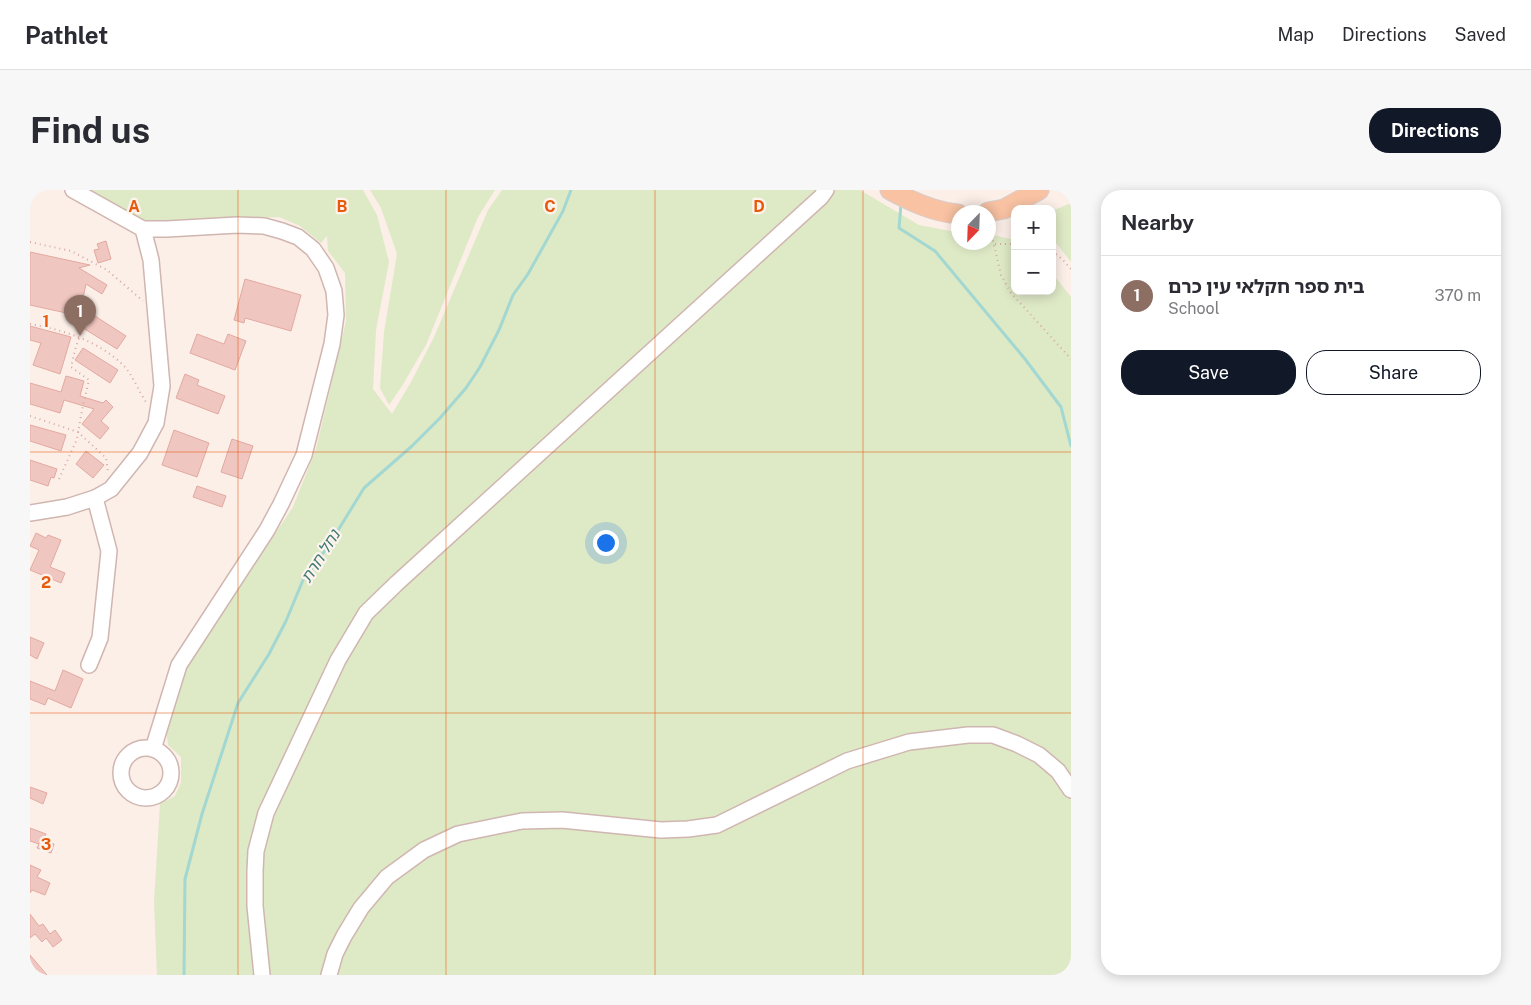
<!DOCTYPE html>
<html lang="en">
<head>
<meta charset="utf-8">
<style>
	:root { --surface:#fff; --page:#f7f7f7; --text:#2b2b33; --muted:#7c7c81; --line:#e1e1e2; --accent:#111827 }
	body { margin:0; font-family:"Public Sans","Noto Sans Hebrew",sans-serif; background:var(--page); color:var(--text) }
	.controls { position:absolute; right:15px; top:15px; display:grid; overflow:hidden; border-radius:10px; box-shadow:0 2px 12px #0003 }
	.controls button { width:45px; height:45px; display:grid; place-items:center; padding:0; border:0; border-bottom:1px solid var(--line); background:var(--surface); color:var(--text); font:25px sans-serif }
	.compass { position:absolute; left:921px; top:15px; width:45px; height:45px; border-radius:50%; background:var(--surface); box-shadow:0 2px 12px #0003; rotate:203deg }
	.you { position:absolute; left:575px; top:352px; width:18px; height:18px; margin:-12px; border:4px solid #fff; border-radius:50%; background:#1a73e8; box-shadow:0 0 0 8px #1a73e833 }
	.badge { display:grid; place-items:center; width:32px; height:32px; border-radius:50%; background:var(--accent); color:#fff; font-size:16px; font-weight:700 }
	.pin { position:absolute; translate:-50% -41px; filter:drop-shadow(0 1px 2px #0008) }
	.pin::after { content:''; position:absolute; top:26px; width:18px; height:15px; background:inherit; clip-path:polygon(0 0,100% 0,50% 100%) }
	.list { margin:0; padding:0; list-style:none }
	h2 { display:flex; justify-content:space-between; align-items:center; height:65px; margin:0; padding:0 20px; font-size:21px }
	h2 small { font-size:16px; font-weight:400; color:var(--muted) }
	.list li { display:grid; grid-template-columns:32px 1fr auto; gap:15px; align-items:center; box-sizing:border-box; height:80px; padding:0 20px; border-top:1px solid var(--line) }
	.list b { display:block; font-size:19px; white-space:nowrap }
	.list p { margin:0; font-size:16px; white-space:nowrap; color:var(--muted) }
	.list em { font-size:16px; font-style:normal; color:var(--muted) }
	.actions { display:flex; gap:10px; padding:15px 20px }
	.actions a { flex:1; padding:11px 0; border:1px solid var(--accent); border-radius:20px; text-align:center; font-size:18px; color:var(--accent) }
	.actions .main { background:var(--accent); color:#fff }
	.map { position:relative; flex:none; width:1041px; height:785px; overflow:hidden; border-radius:20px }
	header { display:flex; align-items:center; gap:30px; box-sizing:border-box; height:70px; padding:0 25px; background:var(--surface); border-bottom:1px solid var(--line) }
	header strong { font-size:24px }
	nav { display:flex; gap:28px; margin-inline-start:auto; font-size:18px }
	.intro { display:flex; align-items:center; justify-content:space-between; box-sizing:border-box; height:120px; padding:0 30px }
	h1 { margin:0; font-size:35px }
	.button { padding:12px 22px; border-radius:20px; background:var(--accent); color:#fff; font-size:18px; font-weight:700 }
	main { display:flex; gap:30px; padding:0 30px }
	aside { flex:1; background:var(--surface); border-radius:20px; box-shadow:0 2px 12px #0003 }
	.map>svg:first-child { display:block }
	.green { fill:#dee9c6 }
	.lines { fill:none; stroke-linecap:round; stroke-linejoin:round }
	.stream { stroke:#a3d7d1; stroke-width:3 }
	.building { fill:#f0c6c0; stroke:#e3a9a1 }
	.minor-casing { stroke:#d0b6b0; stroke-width:18 }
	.major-casing { stroke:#d8cecd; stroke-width:21 }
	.path { stroke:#d6a9a3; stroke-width:2; stroke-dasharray:1 4; stroke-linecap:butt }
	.minor { stroke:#fff; stroke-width:15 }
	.major { stroke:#f8c2a3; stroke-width:19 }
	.grid { fill:none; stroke:#e8590c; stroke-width:1; stroke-opacity:0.55 }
	.labels { text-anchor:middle; stroke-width:4.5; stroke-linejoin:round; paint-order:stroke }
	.water-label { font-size:16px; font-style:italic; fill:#407a74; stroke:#fef4ee }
	.grid-label { font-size:16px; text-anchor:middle; font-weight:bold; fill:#e8590c; stroke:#fef4ee; stroke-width:4.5; stroke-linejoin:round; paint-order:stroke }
</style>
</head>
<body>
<header>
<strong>Pathlet</strong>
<nav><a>Map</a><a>Directions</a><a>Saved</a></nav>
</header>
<div class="intro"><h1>Find us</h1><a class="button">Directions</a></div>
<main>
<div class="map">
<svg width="1041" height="785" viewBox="0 0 1041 785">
	<rect width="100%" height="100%" fill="#fcefe8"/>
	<g class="green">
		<path d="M54,0h279l14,25 12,47 -13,68 -3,59 19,25 19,-32 23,-45 54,-127 14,-20h358l59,35 31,6h8v11h30l1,-8 26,6v51h37v-18l19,24v678h-914l-3,-73 6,-98 15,-8 6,-14v-25l-13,-12 -2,-16 13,-40 13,-32 101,-150 23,-58 30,-128 -1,-48 -17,-22 -1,-15 -6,7 -21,-17 -21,-9 -140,6z"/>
		<path d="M340,0h125l-17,27 -52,128 -24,41 -13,19 -9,-17 4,-56 13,-78 -16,-46z"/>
		<path d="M1041,13v59l-19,-24v-27z"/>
	</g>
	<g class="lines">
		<g class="stream">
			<path d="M871,14l-2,24 36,23 90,108 36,48 10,39"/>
			<path d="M154,785l1,-96 17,-65 36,-111 31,-49 17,-33 17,-41 26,-35 35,-57 48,-42 28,-28 26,-30 14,-21 19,-37 14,-35 15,-21 35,-63 8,-21"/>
		</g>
	</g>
	<g class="building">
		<path d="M76,51l5,18 -13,4 -4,-13 5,-1 -2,-5z"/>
		<path d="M0,62l60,13 -11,3 28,17 -5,9 -16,-10 -5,23 45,29 -9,13 -34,-21 6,-10 -59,-13z"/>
		<path d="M215,89l56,16 -10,36 -46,-13 -1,5 -10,-3z"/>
		<path d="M0,136l41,11 -11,37 -27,-9 8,-22 -11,-3z"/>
		<path d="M167,144l27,10 4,-10 18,7 -11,29 -45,-17z"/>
		<path d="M53,158l35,22 -8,13 -35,-23z"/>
		<path d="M155,184l14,6 -2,5 28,11 -7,18 -42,-16z"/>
		<path d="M36,186l18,5 -4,15 23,7 3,-3 7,7 -12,14 8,7 -9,11 -18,-15 12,-15 -30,-9 -4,13 -30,-9v-21l31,9z"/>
		<path d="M0,235l36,10 -5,16 -31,-10z"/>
		<path d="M144,240l35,13 -12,34 -35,-12z"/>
		<path d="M202,249l21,7 -11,33 -21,-7z"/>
		<path d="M56,261l18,14 -11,13 -17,-14z"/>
		<path d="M0,270l27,9 -3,9 -3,-1 -3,9 -18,-6z"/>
		<path d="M167,296l29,10 -4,11 -29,-10z"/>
		<path d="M6,343l10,5 2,-3 13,5 -11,27 15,6 -4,10 -31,-13 9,-20 -9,-4z"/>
		<path d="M0,447l14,6 -7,16 -7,-4z"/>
		<path d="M33,480l20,9 -12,29 -23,-10 -3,7 -15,-6v-18l25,10z"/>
		<path d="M0,597l17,6 -4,11 -13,-6z"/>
		<path d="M0,638l16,6 -2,6 10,4 -3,9 -14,-5 2,-4 -9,-3z"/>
		<path d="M0,675l11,5 -4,7 13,6 -5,12 -13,-5 -2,3z"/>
		<path d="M0,724l9,12 4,-2 7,10 5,-4 7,10 -9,7 -7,-9 -4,4 -7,-8 -5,4z"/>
		<path d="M0,765l17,20h-17z"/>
	</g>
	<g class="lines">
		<g class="minor-casing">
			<g id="minor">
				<path d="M43,0l70,39h24l70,-4 27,1 18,5 16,6 15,12 13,19 8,23 2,24 -4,29 -28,111 -23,49 -14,26 -88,135 -26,84"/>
				<path d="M0,323l37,-6 28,-9 16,-9 29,-36 16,-30 6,-37 -11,-126 -8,-31"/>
				<path d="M59,475l11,-27 9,-87 -14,-53"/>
				<circle cx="116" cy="583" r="25"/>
				<path d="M232,785l-7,-69v-35l1,-20 10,-38 72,-153 28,-47 31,-30 424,-386 5,-7"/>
				<path d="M299,785l6,-21 9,-18 17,-28 26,-31 37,-27 34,-16 64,-13 40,-1 99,10 27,-1 29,-4 130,-64 62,-19 59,-7h25l24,9 22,11 19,16 13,19"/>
			</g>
		</g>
		<g class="major-casing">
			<g id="major">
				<path d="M860,0c22,12 44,22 68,24"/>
				<path d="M958,22l16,-3 35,-19"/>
			</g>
		</g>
		<g class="path">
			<path d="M0,5l3,-5"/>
			<path d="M961,36l-1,2 11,47 10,18 60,66"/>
			<path d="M0,52l41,9 36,19 36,31"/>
			<path d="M965,54h20"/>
			<path d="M1022,61l10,8 9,10"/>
			<path d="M0,134c34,6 69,17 94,42 8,8 15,26 22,36"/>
			<path d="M0,226l48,16 28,26 2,14"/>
			<path d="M29,289l18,-40 5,-29 7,-30 -18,-13 4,-17 4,-12"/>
		</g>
		<use href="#minor" class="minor"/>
		<use href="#major" class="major"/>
	</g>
	<path class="grid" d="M208,0v785M416,0v785M625,0v785M833,0v785M0,262h1041M0,523h1041"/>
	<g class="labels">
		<g class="water-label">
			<text transform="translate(290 366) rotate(-58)" y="6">נחל חרת</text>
		</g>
	</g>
	<g class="grid-label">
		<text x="104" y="22">A</text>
		<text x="312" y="22">B</text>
		<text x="520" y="22">C</text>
		<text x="729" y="22">D</text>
		<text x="16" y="137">1</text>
		<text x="16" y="398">2</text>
		<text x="16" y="660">3</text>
	</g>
</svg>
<div class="controls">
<button>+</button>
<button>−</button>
</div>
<svg class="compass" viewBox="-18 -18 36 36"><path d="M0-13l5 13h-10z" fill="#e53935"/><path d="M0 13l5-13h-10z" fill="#7c7c81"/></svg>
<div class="you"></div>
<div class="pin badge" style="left:50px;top:146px;background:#8d6e63">1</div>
</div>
<aside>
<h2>Nearby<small></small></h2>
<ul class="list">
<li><span class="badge" style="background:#8d6e63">1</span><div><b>בית ספר חקלאי עין כרם</b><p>School</p></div><em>370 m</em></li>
</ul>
<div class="actions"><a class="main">Save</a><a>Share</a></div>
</aside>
</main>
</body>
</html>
